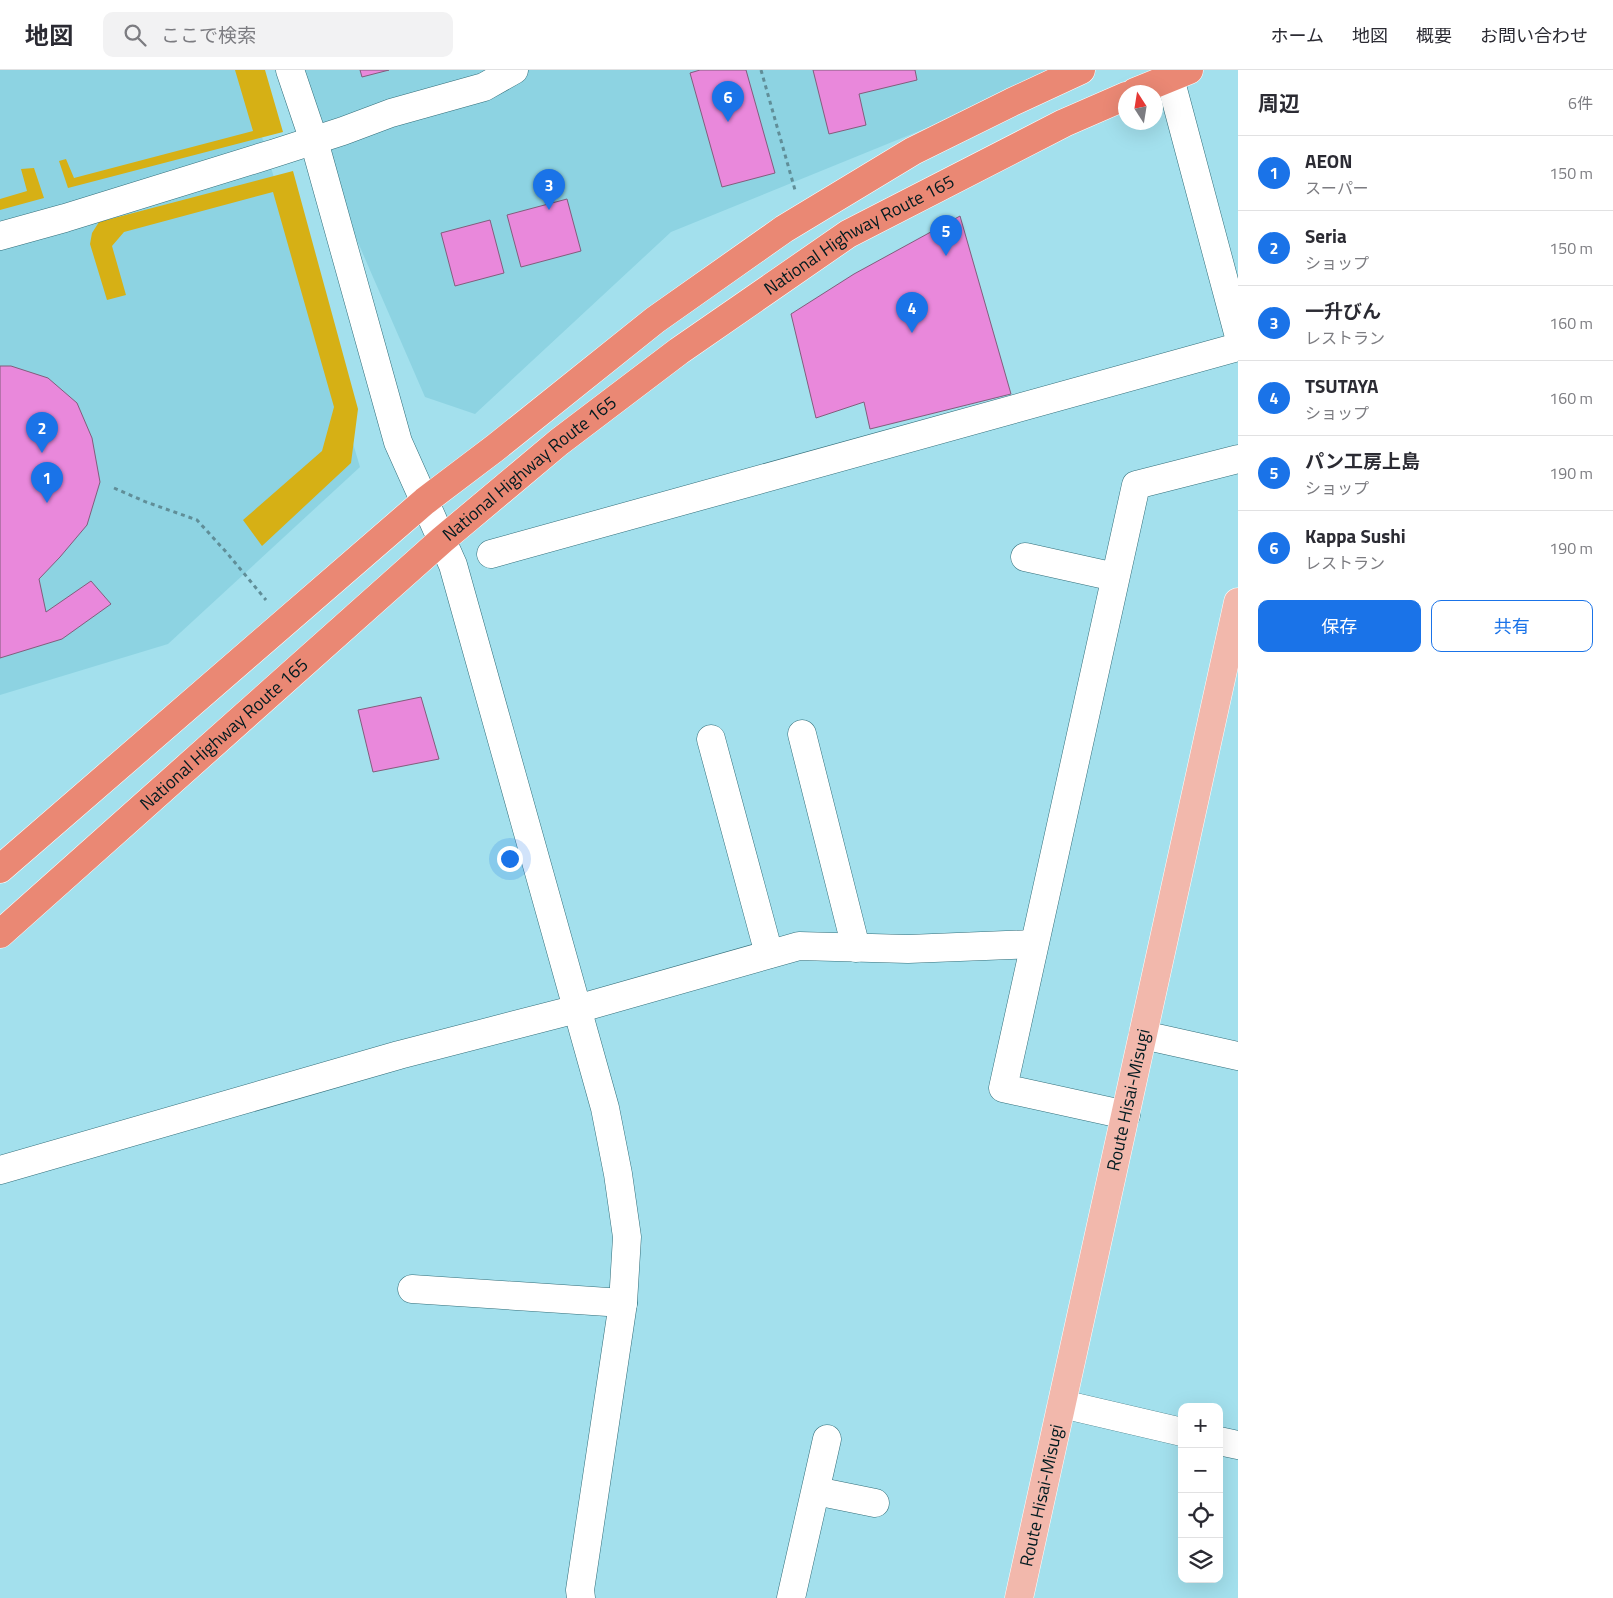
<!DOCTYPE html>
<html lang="ja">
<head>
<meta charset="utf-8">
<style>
	:root { --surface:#fff; --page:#f2f2f3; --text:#2b2b33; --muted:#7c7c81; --line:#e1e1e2; --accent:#1a73e8 }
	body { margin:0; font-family:"Titillium Web","Noto Sans JP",sans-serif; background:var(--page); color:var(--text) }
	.controls { position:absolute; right:15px; bottom:15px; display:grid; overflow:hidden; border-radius:10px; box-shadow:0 5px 20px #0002 }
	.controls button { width:45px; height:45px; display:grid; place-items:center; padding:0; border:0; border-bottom:1px solid var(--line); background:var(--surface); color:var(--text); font:25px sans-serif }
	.compass { position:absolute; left:1118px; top:15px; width:45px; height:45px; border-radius:50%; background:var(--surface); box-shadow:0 5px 20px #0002; rotate:348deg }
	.you { position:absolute; left:509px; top:788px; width:18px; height:18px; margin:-12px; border:4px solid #fff; border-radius:50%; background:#1a73e8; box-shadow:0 0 0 8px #1a73e833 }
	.badge { display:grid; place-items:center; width:32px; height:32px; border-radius:50%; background:var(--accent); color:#fff; font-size:16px; font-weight:700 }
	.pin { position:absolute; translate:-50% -41px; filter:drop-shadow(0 1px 2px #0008) }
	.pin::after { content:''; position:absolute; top:26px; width:18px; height:15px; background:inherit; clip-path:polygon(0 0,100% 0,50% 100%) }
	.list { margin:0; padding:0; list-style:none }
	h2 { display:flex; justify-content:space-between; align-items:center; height:65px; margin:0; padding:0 20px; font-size:21px }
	h2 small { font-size:16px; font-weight:400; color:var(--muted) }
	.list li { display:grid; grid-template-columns:32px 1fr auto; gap:15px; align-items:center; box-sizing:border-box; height:75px; padding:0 20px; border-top:1px solid var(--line) }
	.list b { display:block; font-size:19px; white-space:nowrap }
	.list p { margin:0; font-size:16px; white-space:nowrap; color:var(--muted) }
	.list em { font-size:16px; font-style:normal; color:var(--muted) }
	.actions { display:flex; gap:10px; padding:15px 20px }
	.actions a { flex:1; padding:11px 0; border:1px solid var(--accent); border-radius:10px; text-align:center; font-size:18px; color:var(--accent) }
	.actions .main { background:var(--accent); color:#fff }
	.icon { flex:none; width:28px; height:28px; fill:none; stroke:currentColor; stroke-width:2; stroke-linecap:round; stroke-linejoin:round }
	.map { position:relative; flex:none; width:1238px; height:1528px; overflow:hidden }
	header { display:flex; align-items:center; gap:30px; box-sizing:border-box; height:70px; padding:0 25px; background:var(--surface); border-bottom:1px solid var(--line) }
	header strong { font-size:24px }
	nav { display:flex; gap:28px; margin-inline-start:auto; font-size:18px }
	.search { width:350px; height:45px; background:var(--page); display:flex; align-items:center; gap:12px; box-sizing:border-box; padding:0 18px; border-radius:10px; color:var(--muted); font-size:19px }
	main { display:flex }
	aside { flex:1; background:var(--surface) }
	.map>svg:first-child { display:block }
	.built { fill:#8dd3e2 }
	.green { fill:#d6b015 }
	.building { fill:#e988db; stroke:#825d7c }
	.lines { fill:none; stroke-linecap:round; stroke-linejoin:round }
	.minor-casing { stroke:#326e7a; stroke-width:29 }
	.major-casing { stroke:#fff; stroke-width:29 }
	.highway-casing { stroke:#fff; stroke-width:29 }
	.path { stroke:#608e98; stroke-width:3; stroke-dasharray:4 4; stroke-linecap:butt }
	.minor { stroke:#fff; stroke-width:28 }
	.major { stroke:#f2b8ac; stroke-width:28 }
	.highway { stroke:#ea8874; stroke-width:28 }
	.labels { text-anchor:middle; stroke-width:4; stroke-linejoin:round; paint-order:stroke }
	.street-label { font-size:18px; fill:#021b20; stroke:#a3e0ed }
</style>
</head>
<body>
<header>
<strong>地図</strong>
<div class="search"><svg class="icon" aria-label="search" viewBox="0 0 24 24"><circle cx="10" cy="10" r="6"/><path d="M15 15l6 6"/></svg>ここで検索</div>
<nav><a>ホーム</a><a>地図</a><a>概要</a><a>お問い合わせ</a></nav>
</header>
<main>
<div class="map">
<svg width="1238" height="1528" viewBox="0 0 1238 1528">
	<rect width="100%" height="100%" fill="#a3e0ed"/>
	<g class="built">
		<path d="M0,0h242l118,397 -192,177 -168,51z"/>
		<path d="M290,0h779l-398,162 -196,182 -50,-17 -111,-256z"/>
	</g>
	<g class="green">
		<path d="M235,0h30l18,62 -215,56 -9,-27 7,-2 8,19 179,-47z"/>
		<path d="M34,98l10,30 -44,12v-11l27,-8 -6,-22z"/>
		<path d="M293,101l65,238 -7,54 -89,83 -19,-26 79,-69 12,-44 -61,-215 -149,40 -12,14 14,49 -19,5 -17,-56 2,-11 7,-11z"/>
	</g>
	<g class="building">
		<path d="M360,0h29l-27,7z"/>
		<path d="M700,0h46l29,103 -53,14 -32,-114z"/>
		<path d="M813,0h102l2,10 -58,14 7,31 -37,9z"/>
		<path d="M567,129l14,52 -60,16 -14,-52z"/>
		<path d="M960,146l51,178 -141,35 -6,-27 -48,16 -25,-104 63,-40z"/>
		<path d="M490,150l14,53 -49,13 -14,-53z"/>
		<path d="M0,296h11l37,12 29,25 15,35 8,44 -13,43 -27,32 -21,22 7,33 45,-31 20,23 -49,35 -62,19z"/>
		<path d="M421,627l18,62 -66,13 -15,-62z"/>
	</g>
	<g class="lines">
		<g class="minor-casing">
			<g id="minor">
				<path d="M290,0l24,71 84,301 55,123 152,543 13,66 9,63 -4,66 -43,287 1,8"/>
				<path d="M1170,8l68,255"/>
				<path d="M0,166l65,-18 210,-65 68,-22 48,-18 93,-26 30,-17"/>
				<path d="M491,484l747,-207"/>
				<path d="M1025,487l90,20"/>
				<path d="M802,664l54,214"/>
				<path d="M711,669l58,215"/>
				<path d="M1143,965l95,21"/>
				<path d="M1126,1045l-123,-27 133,-603 102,-26"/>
				<path d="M0,1100l399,-115 178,-46 222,-63 109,3 126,-5"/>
				<path d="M412,1219l211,14"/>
				<path d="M1062,1334l120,28"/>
				<path d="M1219,1371l19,4"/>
				<path d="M816,1421l59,12"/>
				<path d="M791,1528l36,-159"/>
			</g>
		</g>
		<g class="major-casing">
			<g id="major">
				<path id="s1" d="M1019,1528l219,-996"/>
			</g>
		</g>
		<g class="highway-casing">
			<g id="highway">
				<path d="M1135,22l54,-22"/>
				<path d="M0,799l425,-368 70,-53 160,-128 129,-91 129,-78 99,-49 69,-32"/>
				<path id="s2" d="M0,864l442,-394 117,-98 120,-91 169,-117 216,-111 62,-27"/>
			</g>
		</g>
		<g class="path">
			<path d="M761,0l34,120"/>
			<path d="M114,418l32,14 51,18 30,33 39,47"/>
		</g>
		<use href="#minor" class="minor"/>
		<use href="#major" class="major"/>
		<use href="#highway" class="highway"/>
	</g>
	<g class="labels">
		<g class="street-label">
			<text dy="6" stroke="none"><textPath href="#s2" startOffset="1110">National Highway Route 165</textPath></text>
			<text dy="6" stroke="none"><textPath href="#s2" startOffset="705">National Highway Route 165</textPath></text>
			<text dy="6" stroke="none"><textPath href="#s2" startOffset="300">National Highway Route 165</textPath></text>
			<text dy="6" stroke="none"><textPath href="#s1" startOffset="510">Route Hisai-Misugi</textPath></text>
			<text dy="6" stroke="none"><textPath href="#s1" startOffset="105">Route Hisai-Misugi</textPath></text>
		</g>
	</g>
</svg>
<div class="controls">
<button>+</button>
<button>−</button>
<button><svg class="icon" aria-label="locate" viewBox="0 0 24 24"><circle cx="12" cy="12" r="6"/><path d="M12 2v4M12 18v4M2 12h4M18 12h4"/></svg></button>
<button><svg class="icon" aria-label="layers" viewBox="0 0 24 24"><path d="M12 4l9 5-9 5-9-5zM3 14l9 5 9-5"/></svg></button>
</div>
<svg class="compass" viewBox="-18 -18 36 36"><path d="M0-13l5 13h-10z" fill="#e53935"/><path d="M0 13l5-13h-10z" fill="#7c7c81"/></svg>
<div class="you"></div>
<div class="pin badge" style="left:47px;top:433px">1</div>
<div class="pin badge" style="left:42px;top:383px">2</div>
<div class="pin badge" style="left:549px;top:140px">3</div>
<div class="pin badge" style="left:912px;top:263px">4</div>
<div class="pin badge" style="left:946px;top:186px">5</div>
<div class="pin badge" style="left:728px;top:52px">6</div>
</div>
<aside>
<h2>周辺<small>6件</small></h2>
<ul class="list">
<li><span class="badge">1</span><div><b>AEON</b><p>スーパー</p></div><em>150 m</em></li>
<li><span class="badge">2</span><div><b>Seria</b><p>ショップ</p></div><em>150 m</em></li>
<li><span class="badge">3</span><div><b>一升びん</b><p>レストラン</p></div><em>160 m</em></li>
<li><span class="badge">4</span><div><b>TSUTAYA</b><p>ショップ</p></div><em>160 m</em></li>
<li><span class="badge">5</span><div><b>パン工房上島</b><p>ショップ</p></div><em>190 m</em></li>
<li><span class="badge">6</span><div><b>Kappa Sushi</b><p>レストラン</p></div><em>190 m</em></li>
</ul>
<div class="actions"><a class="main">保存</a><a>共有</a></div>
</aside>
</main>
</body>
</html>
